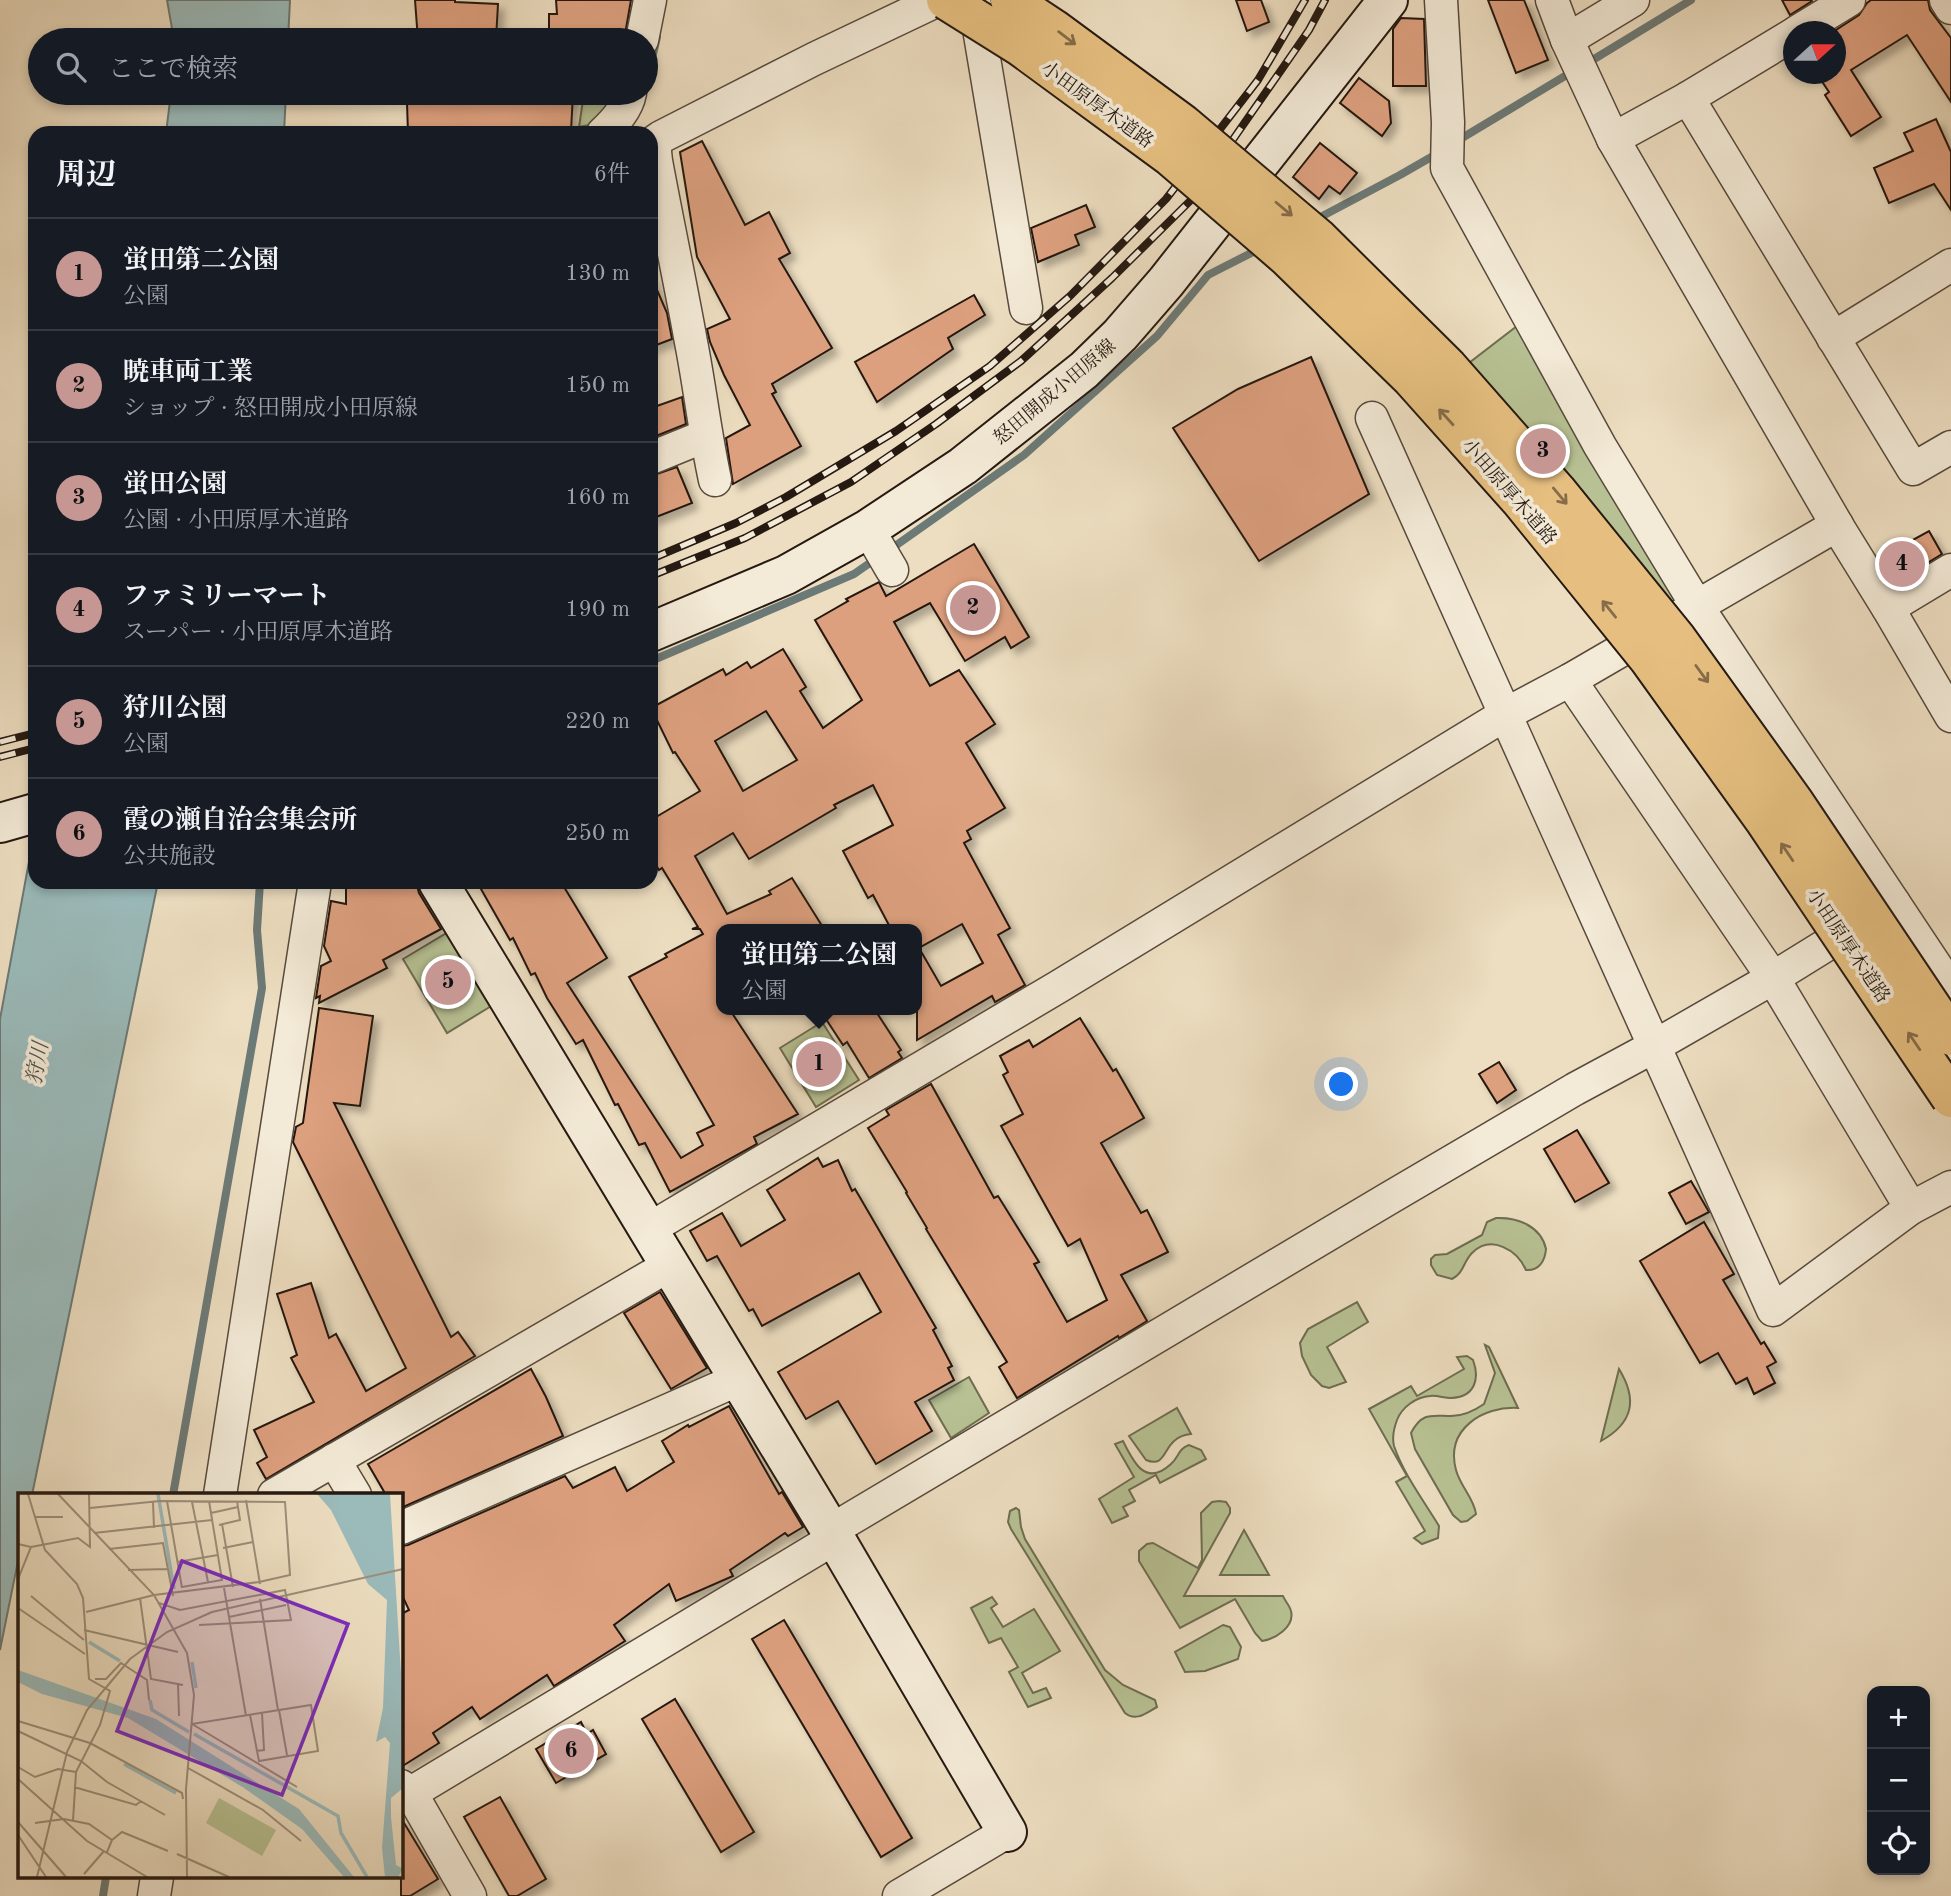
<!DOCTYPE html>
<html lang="ja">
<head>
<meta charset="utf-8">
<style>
	:root { --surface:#171b24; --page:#20242c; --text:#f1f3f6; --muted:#9ea1a6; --line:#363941; --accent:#c59692 }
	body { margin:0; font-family:"Old Standard TT","Noto Serif JP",serif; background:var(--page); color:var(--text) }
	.controls { position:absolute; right:21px; bottom:21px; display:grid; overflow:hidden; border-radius:14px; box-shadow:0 4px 10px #0003 }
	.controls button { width:63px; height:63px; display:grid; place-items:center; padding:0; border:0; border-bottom:2px solid var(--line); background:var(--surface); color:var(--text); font:35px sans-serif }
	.compass { position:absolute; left:1783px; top:21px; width:63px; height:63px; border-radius:50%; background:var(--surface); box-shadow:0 4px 10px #0003; rotate:69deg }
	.you { position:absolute; left:1342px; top:1085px; width:24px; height:24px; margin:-18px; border:5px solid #fff; border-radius:50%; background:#1a73e8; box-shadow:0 0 0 10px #1a73e833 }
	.badge { display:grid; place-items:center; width:46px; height:46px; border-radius:50%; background:var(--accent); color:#111; font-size:23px; font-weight:700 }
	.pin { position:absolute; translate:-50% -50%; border:4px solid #fff; box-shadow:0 2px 7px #0006 }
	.popup { position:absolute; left:716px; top:924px; width:206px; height:91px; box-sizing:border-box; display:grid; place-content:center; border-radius:14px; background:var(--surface); filter:drop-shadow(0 2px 5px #0005); font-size:23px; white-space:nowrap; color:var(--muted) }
	.popup b { font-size:26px; color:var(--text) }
	.popup::after { content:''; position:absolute; left:50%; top:100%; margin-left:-14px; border:14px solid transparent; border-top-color:var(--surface) }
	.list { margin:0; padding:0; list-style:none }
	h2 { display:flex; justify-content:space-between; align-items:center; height:91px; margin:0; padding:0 28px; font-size:30px }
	h2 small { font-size:23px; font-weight:400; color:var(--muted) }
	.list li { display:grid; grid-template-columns:46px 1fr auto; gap:21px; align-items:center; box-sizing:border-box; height:112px; padding:0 28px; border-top:2px solid var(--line) }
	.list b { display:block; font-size:26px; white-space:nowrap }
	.list p { margin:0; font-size:23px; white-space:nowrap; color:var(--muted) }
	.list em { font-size:23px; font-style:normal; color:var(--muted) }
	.icon { flex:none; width:38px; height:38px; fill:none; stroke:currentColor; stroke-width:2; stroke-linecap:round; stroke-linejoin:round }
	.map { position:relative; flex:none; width:1951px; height:1896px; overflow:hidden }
	.search { position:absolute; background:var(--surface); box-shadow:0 4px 10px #0003; left:28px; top:28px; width:630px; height:77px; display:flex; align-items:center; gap:18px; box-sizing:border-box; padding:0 24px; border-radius:38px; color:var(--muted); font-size:26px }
	.panel { position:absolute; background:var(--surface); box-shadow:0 4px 10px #0003; left:28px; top:126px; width:630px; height:763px; border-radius:21px }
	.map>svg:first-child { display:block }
	.green { fill:#b7c193; stroke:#6e6d52; stroke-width:2 }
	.water { fill:#9bbbbb; stroke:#6c7a77; stroke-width:2 }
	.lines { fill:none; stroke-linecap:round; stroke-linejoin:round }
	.stream { stroke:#6c7a77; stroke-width:8 }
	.building { fill:#dda07f; stroke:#251911; stroke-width:2; fill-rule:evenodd; filter:url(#shadow) }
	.street-casing { stroke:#574a3d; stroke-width:35 }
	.secondary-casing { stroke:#251911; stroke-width:42 }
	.street { stroke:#f3ead7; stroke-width:32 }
	.secondary { stroke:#f3ead7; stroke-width:38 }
	.rail-casing { stroke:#251911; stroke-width:8 }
	.rail { stroke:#f3ead7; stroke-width:5; stroke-dasharray:16; stroke-linecap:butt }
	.highway-bridge-casing { stroke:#251911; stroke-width:42; stroke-linecap:butt }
	.highway-bridge { stroke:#e6bf80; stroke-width:38 }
	.oneway { stroke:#866c48 }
	.labels { text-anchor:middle; stroke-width:7; stroke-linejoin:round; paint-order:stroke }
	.street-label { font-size:19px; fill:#251911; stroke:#f3ead7 }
	.water-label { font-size:21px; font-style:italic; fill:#4e524c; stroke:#f3ead7 }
	.inset-river { fill:none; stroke:#9bbbbb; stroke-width:3.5 }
	.inset-road { fill:none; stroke:#9d8f7b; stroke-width:2 }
	.view { fill:#7b2cbf; fill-opacity:0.15; stroke:#7b2cbf; stroke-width:3.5 }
	.inset-edge { fill:none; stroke:#251911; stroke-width:3.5 }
</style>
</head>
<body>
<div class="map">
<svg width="1951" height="1896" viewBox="0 0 1951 1896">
	<defs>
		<filter id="shadow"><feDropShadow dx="6" dy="6" stdDeviation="3.5" flood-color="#0004"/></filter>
	</defs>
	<rect width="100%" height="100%" fill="#eddec1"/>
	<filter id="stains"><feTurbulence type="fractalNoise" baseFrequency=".00286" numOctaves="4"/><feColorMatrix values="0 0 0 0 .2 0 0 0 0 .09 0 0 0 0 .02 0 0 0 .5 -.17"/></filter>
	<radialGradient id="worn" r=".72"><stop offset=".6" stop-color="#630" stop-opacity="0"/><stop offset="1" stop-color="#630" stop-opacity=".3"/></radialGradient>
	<g class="green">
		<path d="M584,93h35l-21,30 -19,4z"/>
		<path d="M1517,326l162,277 -43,26 -193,-246z"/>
		<path d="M450,931l43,74 -46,28 -44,-74z"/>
		<path d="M822,1022l37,58 -43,27 -36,-59z"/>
		<path d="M1496,1218c21,-1 45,8 50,31 -1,12 -7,22 -20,21 -9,-20 -35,-36 -54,-17 -9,9 -8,20 -20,26l-15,-4 -6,-10v-6l4,-4 12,-1 35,-19 5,-13z"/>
		<path d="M1357,1302l11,20 -41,25 19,35 -17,6 -7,-2 -11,-11 -9,-19 -2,-13 8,-14z"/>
		<path d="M1485,1345l4,2 29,61c-35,-2 -73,21 -62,62 4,16 18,28 20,44l-9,7 -6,1 -8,-7 -38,-66 -4,-16c11,-21 20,-17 40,-17 12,0 23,-5 33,-12l11,-31z"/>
		<path d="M1467,1356l6,4c7,19 2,37 -22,38 -7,0 -14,-3 -21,-2 -14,1 -28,11 -33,24 -3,8 -5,18 -3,26 10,29 30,55 45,80l-1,12 -16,6 -8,-6 11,-7 -29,-49 11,-6 -38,-67 42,-23 6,10 47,-27 -7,-12z"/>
		<path d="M1619,1369c19,31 14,54 -18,72z"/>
		<path d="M969,1377l20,36 -38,25 -22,-38z"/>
		<path d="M1177,1408l14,26c-31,3 -21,36 -45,26l-17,-24z"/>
		<path d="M1123,1441c10,20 22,47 48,23 8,-7 7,-15 18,-19l12,5 5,9 -46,24 -4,-8 -27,15 6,11 -12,6 5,9 -16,7 -13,-24 35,-22 -19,-33z"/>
		<path d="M1219,1501l7,1 4,6v5l-46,83h99c2,5 7,10 8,15 4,16 -16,28 -29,30l-7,-8 -20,-34 -55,29 -41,-67v-10l8,-7 6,-1 45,25 4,-8 -1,-47 11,-11z"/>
		<path d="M1016,1508l3,2 2,17 4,12 80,131 18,15 32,15 2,7c-11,6 -21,15 -32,6l-114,-184 -3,-7 2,-11z"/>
		<path d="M1244,1530l25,45h-49z"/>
		<path d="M992,1597l5,7 -6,4 12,19 31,-18 26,42 -38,22 11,20 13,-5 5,10 -23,9 -19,-35 9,-5 -17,-29 -12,5 -18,-35z"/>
		<path d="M1223,1625l7,2 11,20 -3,12 -33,12 -20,1 -10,-20z"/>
	</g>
	<g class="water">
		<path d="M167,0h123l-2,40h-114z"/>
		<path d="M171,93h115l-2,40h-118z"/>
		<path d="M35,829v53h123l-126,613h-13v61l-19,94v-631z"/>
	</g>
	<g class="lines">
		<g class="stream">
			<path d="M1586,64l105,-64"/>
			<path d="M646,84l11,-47"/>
			<path d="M1457,141l118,-71"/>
			<path d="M1313,221l87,-46 40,-23"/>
			<path d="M888,551l136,-96 133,-119 51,-61 53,-27"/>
			<path d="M651,661l203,-87 23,-16"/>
			<path d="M173,1495l89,-507 -5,-58 3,-48"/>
			<path d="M103,1896l3,-19"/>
		</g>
	</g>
	<g class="building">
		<path d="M415,0h40v2l43,2 -2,35 -45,-3 1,4h-34z"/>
		<path d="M556,0h75l-7,40h-75v-26h8z"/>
		<path d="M1236,0h25l8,22 -22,9z"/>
		<path d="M1488,0h36l24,60 -32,13z"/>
		<path d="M1782,0h29l1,1 -22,14z"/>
		<path d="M1871,0h57l2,10 21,28v64l-44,-67 -56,35 30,47 -30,19 -26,-41 4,-3 -12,-18h19v-44l23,-15 8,-12z"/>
		<path d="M1401,18l23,1 2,67h-33v-57z"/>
		<path d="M1359,78l30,23 2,22 -9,13 -42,-33z"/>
		<path d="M458,93h115l-2,38h-3v2h-160l-1,-30 50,-2z"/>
		<path d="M1936,119l15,33v58l-17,-26 -45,19 -15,-35 39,-17 -9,-18z"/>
		<path d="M702,141l43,84 24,-13 21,41 -11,6 53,89 -60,36 4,8 -4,2 29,52 -68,38 -7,-46 24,-13 -26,-50 -14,-33 -3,-13 23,-10 -33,-62 -17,-105z"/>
		<path d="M1320,143l37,30 -17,21 -11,-8 -10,13 -26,-22z"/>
		<path d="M1086,205l9,22 -20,8 4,10 -41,17 -7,-34z"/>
		<path d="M651,276l16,37 5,26 -21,8z"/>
		<path d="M974,295l11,20 -37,23 5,11 -76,53 -22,-40z"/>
		<path d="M1311,357l58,137 -110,67 -86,-133 65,-39z"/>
		<path d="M682,397l4,27 -35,14v-34l3,3z"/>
		<path d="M677,467l15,36 -41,16v-43z"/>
		<path d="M1929,531l13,23 -39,24 -14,-25z"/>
		<path d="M974,544l55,93 -18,11 -6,-11 -40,24 -35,-58 -36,19 36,64 29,-16 36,54 -29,19 39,65 -38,23 4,8 -7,4 46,85 -12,7 27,50 -30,17 -3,-6 -75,44v-111h-26l-18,-34 -5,3 -25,-47 50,-26 -20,-40 -39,20 2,3 -87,51 -16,-26 -38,23 32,58 44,-20 -2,-3 23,-13 32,51h-103v81h9l68,104 -44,23 3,7 -87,48 -25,-49 -6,2 -21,-41 -3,1 -32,-65 -7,4 -29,-46 -12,-25 -4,2 -18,-37 -3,2 -33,-58h84l46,76 -40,25 114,175 22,-13 -6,-12 17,-8 -85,-148 38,-20 -2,-3 38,-20 -3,-5h-8l6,-2 -36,-59 -3,2 -8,-13v-37l49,-29 -25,-39 -2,1 -22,-45 72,-39 3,6 21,-13 4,6 32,-19 23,38 -6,4 23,37 39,-28 -47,-80 33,-19 -2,-2 33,-17 7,14zM766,711l31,49 -54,31 -28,-50zM962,924l21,39 -42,23 -22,-38z"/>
		<path d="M346,882h70l3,11 22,36 -58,31 4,8 -68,35 1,-7 -4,2 5,-32 10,-5 -7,-15 7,-45 15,3z"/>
		<path d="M319,1008l54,8 -13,90 -26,-3 117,234 7,-5 17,24 -209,123 -9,-16 10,-6 -13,-27 60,-28 -23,-44 6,-3 -20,-61 34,-11 18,55 7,-4 30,57 40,-23 -113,-226 3,-15 7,-4z"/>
		<path d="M820,1010h55l26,40 -3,2 4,6 -33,20 -22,-36 -4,3z"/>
		<path d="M1080,1018l33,53 3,-2 28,49 -43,25 40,70 6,-3 21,42 -47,23 26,46 -28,17 -1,-2 -101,62 -18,-31 8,-5 -81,-133 1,-1 -21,-35 1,-1 -39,-64 21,-13 -3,-5 45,-26 63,114 4,-2 41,66 -5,2 33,58 40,-22 -27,-61 -12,7 -67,-120 22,-12 -20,-39 5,-3 -8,-16 29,-16 4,7z"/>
		<path d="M1499,1062l17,28 -19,13 -18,-29z"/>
		<path d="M1577,1130l32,53 -34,19 -31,-53z"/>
		<path d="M818,1158l5,9 15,-7 14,31 3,-2 81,139 -3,2 19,36 -4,2 6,12 -39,22 17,29 -56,33 -38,-63 -32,18 -28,-47 103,-60 -22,-39 -97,53 -9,-17 -4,2 -32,-55 -10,5 -17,-30 32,-18 19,33 44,-26 -18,-30z"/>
		<path d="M1691,1181l18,31 -23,12 -17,-31z"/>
		<path d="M1704,1222l30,52 -11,6 38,64 3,-2 12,20 -9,5 8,16 -21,11 -7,-16 -11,6 -18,-31 -18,10 -60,-102z"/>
		<path d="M660,1292l47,76 -36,21 -47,-76z"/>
		<path d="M531,1369l15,28 17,39 -162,72v-13h-15l-18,-31z"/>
		<path d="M729,1406l50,88 3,-2 21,35 -15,9 -3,-3 -55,37 3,6 -57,25 -7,-17 -55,41 11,16 -71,45 -7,-11 -67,44 -8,-12 -39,26 6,10 -38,24v-153l8,-4 -8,-17v-47l7,-1 157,-69 8,12 42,-21 12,24 47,-29 -12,-21 26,-16 1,2z"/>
		<path d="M784,1620l128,218 -31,19 -129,-218z"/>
		<path d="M675,1699l79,133 -33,20 -79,-133z"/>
		<path d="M581,1722l6,12 6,-4 13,24 -50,29 -20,-34z"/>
		<path d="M500,1797l46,82 -29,17h-8l-45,-79z"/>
		<path d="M401,1818l37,61 -28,17h-9z"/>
	</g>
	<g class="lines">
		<g class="street-casing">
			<g id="street">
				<path d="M1441,0l7,122 -1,46 153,278 97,160 254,383"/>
				<path d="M1552,0l15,40 46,99 228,393 47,76 63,108"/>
				<path d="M1946,0l5,8"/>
				<path d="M975,5l51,303"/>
				<path d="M1797,32l52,-32"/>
				<path d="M642,40l8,-40"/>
				<path d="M1567,40l66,-40"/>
				<path d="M1688,98l225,371 38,-22"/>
				<path d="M603,133c12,-11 24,-24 27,-40"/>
				<path d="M1613,139l75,-41 106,-64"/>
				<path d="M1833,338l118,-73"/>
				<path d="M1372,418l401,892 138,-102 40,-21"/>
				<path d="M651,458l54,-22"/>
				<path d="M715,480c-10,-46 -15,-92 -24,-138 -11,-61 -24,-121 -35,-181l-2,-19 7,-5 153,-78 124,-59"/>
				<path d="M868,529l24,41"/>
				<path d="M1888,608l63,-38"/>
				<path d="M1570,680l203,298 138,230"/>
				<path d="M649,1229l409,-242 448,-273 64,-34 267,-155"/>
				<path d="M334,1460l21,35"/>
				<path d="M220,1495l95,-613"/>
				<path d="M274,1495l396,-230"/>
				<path d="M401,1528l336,-148"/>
				<path d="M830,1531l556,-331 189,-111 78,-42 120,-69 121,-75"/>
				<path d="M401,1786l10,7 59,103"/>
				<path d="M411,1793l424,-255"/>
				<path d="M154,1896l3,-19"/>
				<path d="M899,1896l108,-64"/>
			</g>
		</g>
		<g class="secondary-casing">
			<g id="secondary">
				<path d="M651,632l135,-57 82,-46 95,-63 121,-96 36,-35 46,-53 222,-282"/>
				<path d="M0,823l35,-10"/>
				<path d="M438,882l397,656 172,294"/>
			</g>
		</g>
		<use href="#street" class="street"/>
		<use href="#secondary" class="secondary"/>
		<g class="rail-casing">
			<g id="rail">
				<path d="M651,559l85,-36 50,-26 110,-66 94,-65 80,-70 96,-97 92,-119 47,-80"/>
				<path d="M651,576l94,-38 106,-56 85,-58 85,-63 91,-83 79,-78 118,-170 16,-30"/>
				<path d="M0,742l35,-9"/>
				<path d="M0,757l35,-9"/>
			</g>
		</g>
		<use href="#rail" class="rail"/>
		<g class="highway-bridge-casing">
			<g id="highway-bridge">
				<path d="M946,0l75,47 150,110 115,99 126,123 109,122 127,157 117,163 186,277"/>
				<path d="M1010,0l44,29 129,95 135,114 130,129 109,124 120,148 117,163 157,234"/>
			</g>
		</g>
		<use href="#highway-bridge" class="highway-bridge"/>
	</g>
	<defs><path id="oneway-shaft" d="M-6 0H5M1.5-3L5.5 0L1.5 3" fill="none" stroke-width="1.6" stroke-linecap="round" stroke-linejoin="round" transform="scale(1.75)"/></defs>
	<g class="oneway">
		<use href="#oneway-shaft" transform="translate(1067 38) rotate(37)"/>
		<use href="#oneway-shaft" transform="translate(1284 209) rotate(40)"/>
		<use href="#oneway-shaft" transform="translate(1446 417) rotate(-132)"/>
		<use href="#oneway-shaft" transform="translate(1560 496) rotate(50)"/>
		<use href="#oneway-shaft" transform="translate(1609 609) rotate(-129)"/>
		<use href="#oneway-shaft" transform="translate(1702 674) rotate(54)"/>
		<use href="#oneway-shaft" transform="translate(1787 852) rotate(-124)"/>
		<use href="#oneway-shaft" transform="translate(1914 1041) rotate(-124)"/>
	</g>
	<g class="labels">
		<g class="street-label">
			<text transform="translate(1098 104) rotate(36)" y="7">小田原厚木道路</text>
			<text transform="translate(1054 391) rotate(-40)" y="7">怒田開成小田原線</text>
			<text transform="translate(1510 491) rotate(49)" y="7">小田原厚木道路</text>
			<text transform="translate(1849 945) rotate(56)" y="7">小田原厚木道路</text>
		</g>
		<g class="water-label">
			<text transform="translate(37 1063) rotate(-80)" y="7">狩川</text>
		</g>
	</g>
	<g transform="translate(18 1493)">
		<rect width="385" height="385" fill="#eddec1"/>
		<path d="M201,305l57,32 -14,26 -56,-33z" fill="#b7c193"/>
		<path d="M299,1h73l13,212v82l-12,10v19l5,48 7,4 -5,8h-13l-3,-29 8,-105 -5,-6 -9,5 7,-34 4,-108 -19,-16 -37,-74zM0,177l138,49 143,90 55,68h-10l-42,-48 -58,-41 -116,-70 -86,-24 -24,-12z" fill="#9bbbbb"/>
		<path class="inset-river" d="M140,1l16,95M71,149l31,19M174,169l4,26M132,207l2,10 37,22M176,241l144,82 3,17 26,44M106,271l52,29"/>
		<path class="inset-road" d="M10,1l17,56 32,34 6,14 6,81 21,12 -10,34 -24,47 -3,49M40,1l96,101 33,58 7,42 -8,94 1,88M228,7l14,84M149,8l15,87M135,9l1,26M174,9l16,80M72,15l70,-7 125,1 5,73 -31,7M193,20l27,-6M17,24h28M204,31l11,63M201,32l21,-5 -3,-19M76,40l118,-13M0,51l13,3 -13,32M13,54l47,-9 12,9 -1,-53M205,55l30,-6M91,56l54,-6 10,53M159,69l41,-7M110,77l40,-1M164,94l40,-7 -13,-79M206,95l22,128M13,103l53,44M122,105l11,81 32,6M242,106l18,111M141,110l21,7 105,-20 6,30 -92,5M0,115l67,46M68,119l68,-17 105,-13M211,124l57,-12M66,137l94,22M77,186h11l15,-16 26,17 2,20M160,191l1,32M261,217l8,45M0,228l72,22 92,50 1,6M174,231l119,-19 7,46 -59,10 -9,-46M174,231l105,63M0,238l63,30 26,21 58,33M238,258l8,-1 -2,-37M0,274l17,10 23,-8 18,3M170,275l75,42 38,31M0,286l69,62 60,36M56,294l62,18 5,-4M0,329l48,55M17,330l29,-4 25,5 23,16 -5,12M0,342l28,42M94,347l10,-8 46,19M159,361l52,23M66,381l20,-23M19,384l30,-125 20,-42 43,-51 37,-27 45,-20 191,-43"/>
		<path class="view" d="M164,68l166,63 -66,171 -165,-64z"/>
		<rect width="385" height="385" class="inset-edge"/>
	</g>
	<rect width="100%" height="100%" filter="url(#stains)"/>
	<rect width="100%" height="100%" fill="url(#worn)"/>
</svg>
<div class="controls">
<button>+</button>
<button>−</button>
<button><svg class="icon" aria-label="locate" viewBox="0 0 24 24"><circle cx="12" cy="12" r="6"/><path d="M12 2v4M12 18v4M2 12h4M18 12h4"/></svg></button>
</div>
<svg class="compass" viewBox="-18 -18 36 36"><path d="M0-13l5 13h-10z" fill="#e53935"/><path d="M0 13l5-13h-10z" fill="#9ea1a6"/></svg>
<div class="you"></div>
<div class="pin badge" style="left:819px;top:1064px">1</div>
<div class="popup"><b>蛍田第二公園</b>公園</div>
<div class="pin badge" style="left:973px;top:608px">2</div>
<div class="pin badge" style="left:1543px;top:451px">3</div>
<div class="pin badge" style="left:1902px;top:564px">4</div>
<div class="pin badge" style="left:448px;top:982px">5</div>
<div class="pin badge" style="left:571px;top:1751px">6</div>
<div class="search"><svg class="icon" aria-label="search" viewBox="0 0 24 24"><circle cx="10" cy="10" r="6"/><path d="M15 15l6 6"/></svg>ここで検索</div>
<section class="panel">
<h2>周辺<small>6件</small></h2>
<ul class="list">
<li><span class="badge">1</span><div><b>蛍田第二公園</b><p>公園</p></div><em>130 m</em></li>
<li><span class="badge">2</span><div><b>暁車両工業</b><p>ショップ · 怒田開成小田原線</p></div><em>150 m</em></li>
<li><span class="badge">3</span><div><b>蛍田公園</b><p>公園 · 小田原厚木道路</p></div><em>160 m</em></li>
<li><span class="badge">4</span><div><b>ファミリーマート</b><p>スーパー · 小田原厚木道路</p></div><em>190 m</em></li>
<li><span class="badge">5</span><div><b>狩川公園</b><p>公園</p></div><em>220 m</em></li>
<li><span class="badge">6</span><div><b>霞の瀬自治会集会所</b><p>公共施設</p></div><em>250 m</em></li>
</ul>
</section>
</div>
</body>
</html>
